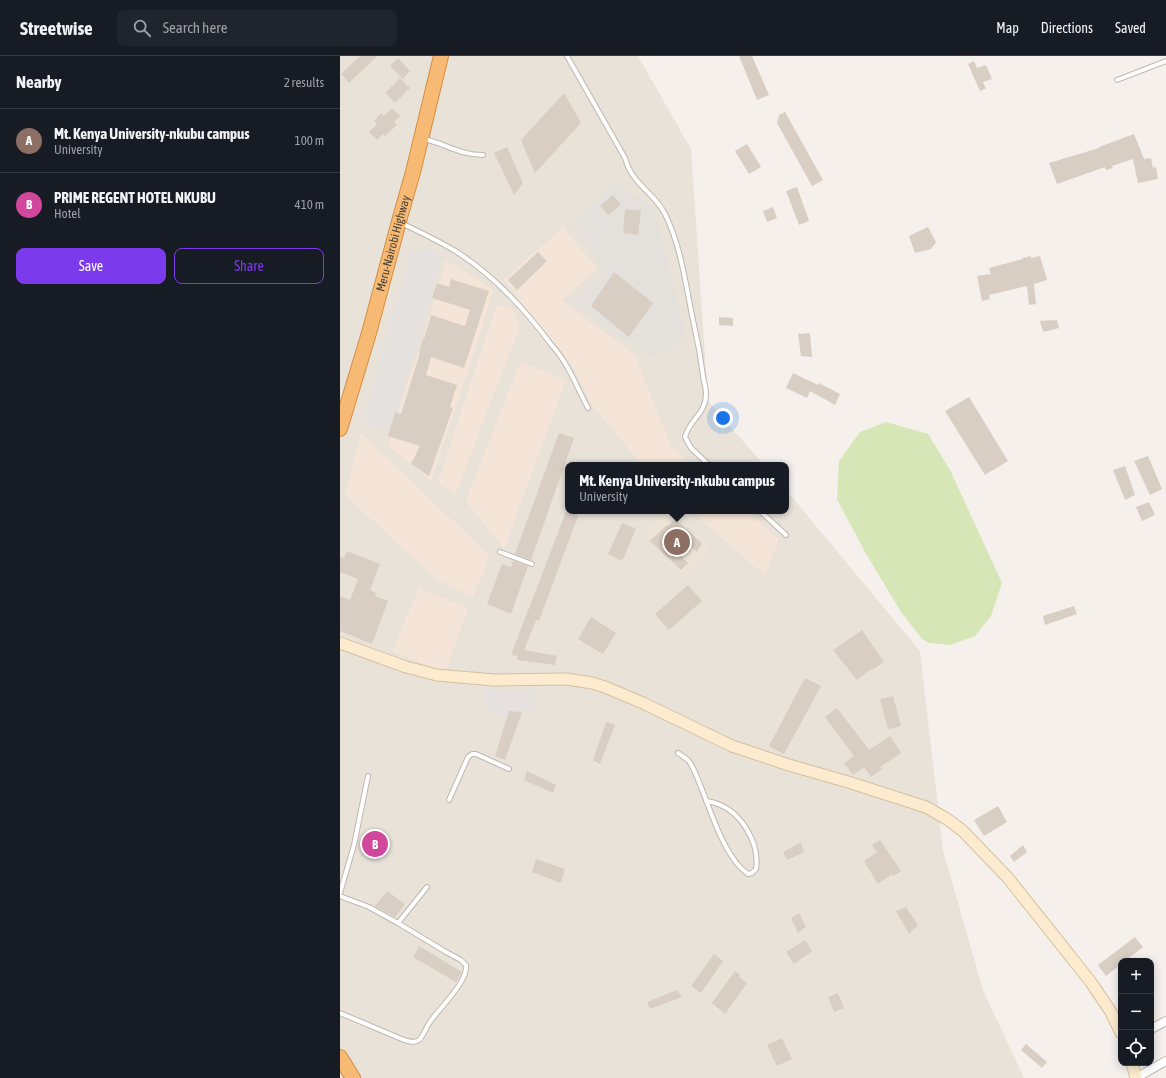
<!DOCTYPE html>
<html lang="en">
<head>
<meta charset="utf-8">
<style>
	:root { --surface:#171b24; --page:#20242c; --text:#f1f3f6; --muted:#9ea1a6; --line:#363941; --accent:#7c3aed }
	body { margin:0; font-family:"Asap Condensed",sans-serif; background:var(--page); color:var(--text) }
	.controls { position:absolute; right:12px; bottom:12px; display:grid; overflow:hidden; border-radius:8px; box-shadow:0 2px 10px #0003 }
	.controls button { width:36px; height:36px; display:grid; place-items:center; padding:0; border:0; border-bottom:1px solid var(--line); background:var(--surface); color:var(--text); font:20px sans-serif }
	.you { position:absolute; left:383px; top:362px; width:14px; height:14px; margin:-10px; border:3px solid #fff; border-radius:50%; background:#1a73e8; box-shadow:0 0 0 6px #1a73e833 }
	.badge { display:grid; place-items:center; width:26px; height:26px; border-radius:50%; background:var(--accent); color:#fff; font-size:13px; font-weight:700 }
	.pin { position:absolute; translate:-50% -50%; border:2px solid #fff; box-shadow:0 1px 4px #0006 }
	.popup { position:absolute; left:225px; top:406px; width:224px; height:52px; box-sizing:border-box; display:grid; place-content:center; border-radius:8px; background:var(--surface); filter:drop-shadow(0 1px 3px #0005); font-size:13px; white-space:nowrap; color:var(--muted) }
	.popup b { font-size:15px; color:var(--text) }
	.popup::after { content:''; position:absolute; left:50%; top:100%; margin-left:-8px; border:8px solid transparent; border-top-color:var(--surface) }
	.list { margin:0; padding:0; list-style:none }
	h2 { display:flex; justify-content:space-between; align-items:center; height:52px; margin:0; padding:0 16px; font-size:17px }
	h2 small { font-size:13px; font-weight:400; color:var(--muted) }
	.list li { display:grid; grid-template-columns:26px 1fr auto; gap:12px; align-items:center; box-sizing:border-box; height:64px; padding:0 16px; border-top:1px solid var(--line) }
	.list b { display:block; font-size:15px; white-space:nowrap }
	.list p { margin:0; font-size:13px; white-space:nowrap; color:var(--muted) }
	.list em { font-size:13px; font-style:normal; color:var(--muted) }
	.actions { display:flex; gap:8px; padding:12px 16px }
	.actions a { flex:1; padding:9px 0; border:1px solid var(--accent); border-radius:8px; text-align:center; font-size:14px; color:var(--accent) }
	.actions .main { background:var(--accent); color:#fff }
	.icon { flex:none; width:22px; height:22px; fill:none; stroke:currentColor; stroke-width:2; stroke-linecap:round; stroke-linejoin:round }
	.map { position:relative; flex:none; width:826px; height:1022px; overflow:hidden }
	header { display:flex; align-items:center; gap:24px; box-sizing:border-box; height:56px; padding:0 20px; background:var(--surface); border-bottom:1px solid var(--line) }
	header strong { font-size:19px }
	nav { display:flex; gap:22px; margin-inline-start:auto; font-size:14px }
	.search { width:280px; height:36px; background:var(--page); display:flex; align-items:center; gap:10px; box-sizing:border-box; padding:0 14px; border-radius:8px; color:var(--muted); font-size:15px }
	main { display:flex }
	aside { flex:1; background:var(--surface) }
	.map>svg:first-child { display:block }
	.residential { fill:#e8e2d9 }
	.commercial { fill:#f5e5d8 }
	.industrial { fill:#e4e0dc }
	.education { fill:#ede3d6 }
	.green { fill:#d7e6b6 }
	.parking { fill:#e4e1df }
	.building { fill:#d9cec4 }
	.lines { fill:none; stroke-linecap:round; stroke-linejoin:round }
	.lane-casing { stroke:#c0b7ae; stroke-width:6 }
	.street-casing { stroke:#c0b7ae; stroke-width:10 }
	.secondary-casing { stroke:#d5c09f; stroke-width:13 }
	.highway-casing { stroke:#d68d44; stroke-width:16 }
	.lane { stroke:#fff; stroke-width:4 }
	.street { stroke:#fff; stroke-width:8 }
	.secondary { stroke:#fcebce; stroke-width:11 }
	.highway { stroke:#f6ba75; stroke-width:14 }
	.labels { text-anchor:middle; stroke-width:3; stroke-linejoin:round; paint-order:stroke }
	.street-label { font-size:12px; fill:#494039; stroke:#fff }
</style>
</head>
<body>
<header>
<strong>Streetwise</strong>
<div class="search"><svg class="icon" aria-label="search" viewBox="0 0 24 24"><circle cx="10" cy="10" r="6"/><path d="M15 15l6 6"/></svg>Search here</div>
<nav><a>Map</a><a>Directions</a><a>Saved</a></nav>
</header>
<main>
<aside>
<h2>Nearby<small>2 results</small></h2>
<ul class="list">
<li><span class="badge" style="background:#8d6e63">A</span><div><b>Mt. Kenya University-nkubu campus</b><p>University</p></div><em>100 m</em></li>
<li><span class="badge" style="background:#d1479c">B</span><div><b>PRIME REGENT HOTEL NKUBU</b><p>Hotel</p></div><em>410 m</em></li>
</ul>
<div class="actions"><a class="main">Save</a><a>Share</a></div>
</aside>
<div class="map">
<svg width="826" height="1022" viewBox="0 0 826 1022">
	<rect width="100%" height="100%" fill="#f5f0eb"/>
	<path class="residential" d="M0,0h298l53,93 17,252 56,64h-196v46h218v-21l134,161 23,199 40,140 41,88h-684z"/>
	<g class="commercial">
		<path d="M223,171l34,42 -36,32 73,53 37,92 21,19h-50l-51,-61 -19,-39 -68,-85z"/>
		<path d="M106,204l47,29 -13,45 -49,147 -43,-36 17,-57 18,-49z"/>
		<path d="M157,249l16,5 7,16 -65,169 -17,-12z"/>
		<path d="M180,306l46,18 -62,169 -38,-48z"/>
		<path d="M21,377l129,123 -17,41 -36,-17 -92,-85z"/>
		<path d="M351,455h55l33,28 -14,37z"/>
		<path d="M79,532l49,20 -23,65 -53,-22z"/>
	</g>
	<path class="industrial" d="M274,127l39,23 33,131 -33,21 -85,-57 37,-30 -34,-47z"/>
	<path class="education" d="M323,455h4l44,36 -26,32 -40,-42z"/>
	<path class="green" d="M546,366l42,12 22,36 52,113 -11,33 -16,20 -25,9 -21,-2 -7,-4 -21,-27 -36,-60 -28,-53 2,-38 21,-29z"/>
	<g class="parking">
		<path d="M72,191l30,8 -50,177 -29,-9z"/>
		<path d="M144,634h54l-7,23 -21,-2 -2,7 -22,-8z"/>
	</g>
	<g class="building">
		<path d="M20,0h17l-28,27 -8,-9z"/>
		<path d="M399,0h13l17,39 -12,5z"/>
		<path d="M58,2l12,13 -7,8 -13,-13z"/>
		<path d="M634,5l3,7 9,-3 6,14 -9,3 3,7 -6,2 -12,-27z"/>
		<path d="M60,22l10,10 -15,15 -10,-10z"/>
		<path d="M224,37l17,30 -46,50 -14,-33z"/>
		<path d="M52,52l8,8 -6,6 3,3 -12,11 -2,-2 -6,6 -8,-8 8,-8 -3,-3 7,-8 3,3z"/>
		<path d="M445,56l38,68 -11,6 -35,-63 2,-8z"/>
		<path d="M794,78l10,25 7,-1 2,10 3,-1 2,12 -20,4 -5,-24 -21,7 1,2 -7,2 -1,-3 -48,17 -8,-21 50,-15v-1z"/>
		<path d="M407,88l14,23 -12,7 -14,-23z"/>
		<path d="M167,91l16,36 -9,12 -20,-42z"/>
		<path d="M457,131l12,34 -10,4 -13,-34z"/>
		<path d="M273,139l8,10 -13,10 -8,-9z"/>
		<path d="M433,151l4,11 -10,4 -4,-11z"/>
		<path d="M285,153l16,2 -3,24 -15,-2z"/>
		<path d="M588,171l8,15 -5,7 -16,4 -6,-17z"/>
		<path d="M198,196l9,9 -30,29 -9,-10z"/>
		<path d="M691,200v2l9,-2 7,24 -13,4 2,20 -7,1 -2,-19 -38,9 1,4 -8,2 -5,-25 14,-2 -2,-6 34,-9 -1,-1z"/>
		<path d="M274,216l39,31 -24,34 -38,-31z"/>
		<path d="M111,223l38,12 -25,77 -33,-11 -5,18 31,10 -7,22 3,1 -24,68 -18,-12 9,-18 -32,-10 7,-24 6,2 19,-61h-1l4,-15 1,1 7,-24 34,11 5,-16 -38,-12 5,-15 12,4z"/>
		<path d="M379,261l14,1v8l-14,-1z"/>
		<path d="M717,264l2,8 -16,4 -3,-11z"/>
		<path d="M470,277l2,24 -11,-1 -3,-22z"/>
		<path d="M453,317l25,12 1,-2 21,11 -5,11 -25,-14 -3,7 -21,-10z"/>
		<path d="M629,341l39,64 -23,14 -40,-64z"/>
		<path d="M219,377l15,5 -43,122 -16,-6z"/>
		<path d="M808,400l14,33 -12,6 -16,-34z"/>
		<path d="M785,410l10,29 -10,5 -12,-30z"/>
		<path d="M809,446l6,13 -13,6 -6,-14z"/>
		<path d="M226,456l12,4 -39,105 -3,-1 -12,30 33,6 -2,9 -38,-5v-4l-6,-1z"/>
		<path d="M335,463l27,24 -5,9 -6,-6 -10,10 7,7 -7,7 -31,-29 17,-16 1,1z"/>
		<path d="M282,467l14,6 -14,32 -14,-7z"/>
		<path d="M7,495l33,13 -10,26 6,3 -1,3 13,5 -16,43 -32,-13v-35l10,4 8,-21 -18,-7v-15l4,1z"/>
		<path d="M173,505l15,5 -17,48 -24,-10 15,-40 9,3z"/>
		<path d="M348,529l14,16 -33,29 -14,-16z"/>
		<path d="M734,550l3,8 -32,11 -2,-9z"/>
		<path d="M251,561l25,16 -13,21 -25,-15z"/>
		<path d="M522,574l22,32 -12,8 -1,-1 -14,11 -24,-30z"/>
		<path d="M465,622l16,8 -37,68 -15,-8z"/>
		<path d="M553,640l8,30 -13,3 -8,-30z"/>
		<path d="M497,652l32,42 21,-14 11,17 -21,14 2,2 -11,8 -7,-10 -11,8 -9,-12 10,-7 -29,-39z"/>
		<path d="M169,655l13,1 -17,48 -10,-4z"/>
		<path d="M266,666l9,3 -15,39 -7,-4z"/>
		<path d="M187,715l29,14 -3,8 -29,-13z"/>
		<path d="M658,750l9,16 -23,14 -10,-16z"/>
		<path d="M540,784l21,31 -8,5 -1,-2 -14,10 -14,-23 13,-9 -5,-7z"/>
		<path d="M461,786l3,10 -17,8 -4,-8z"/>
		<path d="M683,789l4,7 -13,10 -4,-6z"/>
		<path d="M196,803l29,10 -4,14 -29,-11z"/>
		<path d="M47,835l18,13 -10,13 -20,-11z"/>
		<path d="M566,851l12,18 -9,9 -13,-23z"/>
		<path d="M459,857l7,14 -8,6 -7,-15z"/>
		<path d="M795,881l8,10 -18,14h-4v3l-15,12 -8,-11z"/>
		<path d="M465,884l7,11 -18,13 -8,-12z"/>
		<path d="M79,890l43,26 -6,10 -43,-25z"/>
		<path d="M374,898l9,7 -22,32 -10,-7z"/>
		<path d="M395,915l5,4 -1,2 8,6 -22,31 -13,-11z"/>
		<path d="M337,934l5,7 -32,12 -3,-7z"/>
		<path d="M498,937l6,15 -10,4 -6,-15z"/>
		<path d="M442,982l10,21 -15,7 -10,-21z"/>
		<path d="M686,988l21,18 -5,6 -21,-18z"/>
	</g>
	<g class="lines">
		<g class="lane-casing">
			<g id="lane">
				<path d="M227,0l58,102c7,27 30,35 40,56 17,34 21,74 29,111 4,17 7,34 9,51 1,6 3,12 3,18 0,20 -17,26 -21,43l6,11 18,17"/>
				<path d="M777,24l49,-19"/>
				<path d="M83,83c22,4 36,16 60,16"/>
				<path d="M61,167c19,9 38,18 56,29 37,24 67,56 93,91 6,7 12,14 16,22 9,14 14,29 22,43"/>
				<path d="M420,455l26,24"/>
				<path d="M160,496l32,12"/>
				<path d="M338,697c3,2 7,5 10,7 5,6 8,15 11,22 11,26 25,76 49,92l4,-1 4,-4c4,-25 -14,-56 -38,-65 -4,-2 -8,-2 -12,-3"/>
				<path d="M109,744l19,-43 4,-3h4l33,15"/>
				<path d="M0,837l14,-48 14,-69"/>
				<path d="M0,840l29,11 29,16 48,29 15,8 5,5c2,17 -26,42 -36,57 -4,5 -6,13 -11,18 -5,4 -10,1 -15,0l-64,-27"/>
				<path d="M58,867l29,-36"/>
			</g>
		</g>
		<g class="street-casing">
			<g id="street">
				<path d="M811,973l15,-8"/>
				<path d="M796,1022l30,-17"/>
			</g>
		</g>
		<g class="secondary-casing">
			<g id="secondary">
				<path d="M0,587l66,24 31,8 57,5 73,-1 25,4 13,4 38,16 89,43 57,19 59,17 78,25 21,12 16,12 45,47 82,103 21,31 10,21"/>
				<path d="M792,1007l4,15"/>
			</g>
		</g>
		<g class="highway-casing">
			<g id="highway">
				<path id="s1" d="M0,373l29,-96 32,-119 12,-42 28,-116"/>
				<path d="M0,1001l13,21"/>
			</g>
		</g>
		<use href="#lane" class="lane"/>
		<use href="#street" class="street"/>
		<use href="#secondary" class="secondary"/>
		<use href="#highway" class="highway"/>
	</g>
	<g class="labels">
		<g class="street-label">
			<text dy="4" stroke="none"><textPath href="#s1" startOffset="193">Meru-Nairobi Highway</textPath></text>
		</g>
	</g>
</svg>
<div class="controls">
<button>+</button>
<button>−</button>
<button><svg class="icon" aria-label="locate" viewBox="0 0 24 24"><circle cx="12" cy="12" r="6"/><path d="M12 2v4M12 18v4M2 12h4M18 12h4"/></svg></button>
</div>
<div class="you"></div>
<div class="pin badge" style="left:337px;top:486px;background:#8d6e63">A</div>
<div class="popup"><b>Mt. Kenya University-nkubu campus</b>University</div>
<div class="pin badge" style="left:35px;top:788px;background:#d1479c">B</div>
</div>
</main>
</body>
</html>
